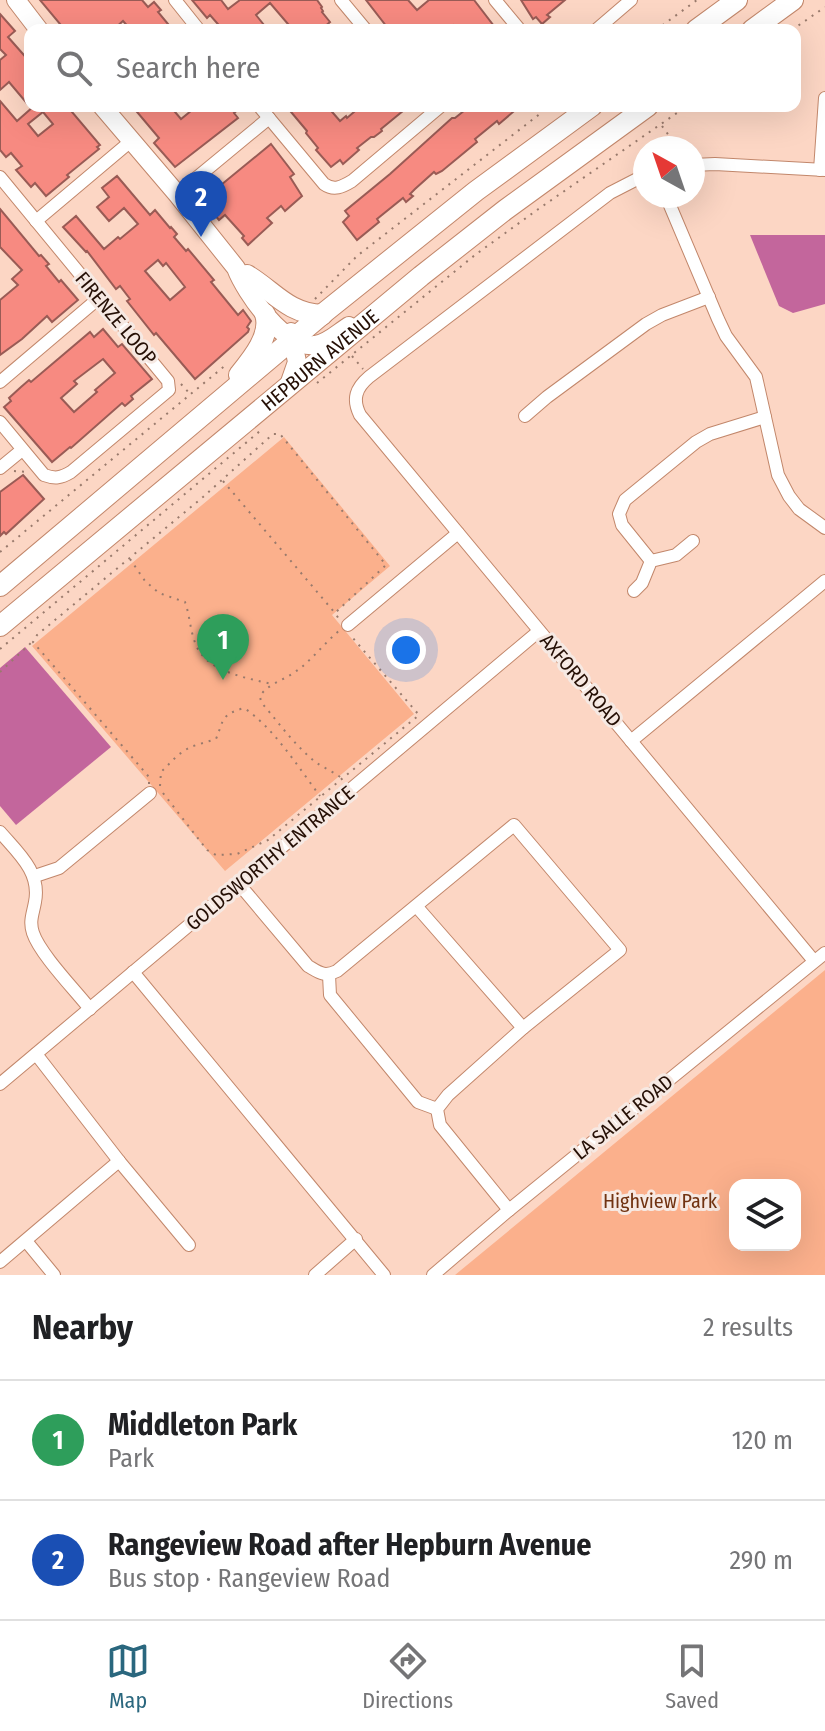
<!DOCTYPE html>
<html lang="en">
<head>
<meta charset="utf-8">
<style>
	:root { --surface:#fff; --page:#f6f6f6; --text:#202124; --muted:#757577; --line:#e0e0e0; --accent:#2a677e }
	body { margin:0; font-family:"Fira Sans Condensed",sans-serif; background:var(--page); color:var(--text) }
	.controls { position:absolute; right:24px; bottom:24px; display:grid; overflow:hidden; border-radius:16px; box-shadow:0 8px 32px #0002 }
	.controls button { width:72px; height:72px; display:grid; place-items:center; padding:0; border:0; border-bottom:2px solid var(--line); background:var(--surface); color:var(--text); font:40px sans-serif }
	.compass { position:absolute; left:633px; top:136px; width:72px; height:72px; border-radius:50%; background:var(--surface); box-shadow:0 8px 32px #0002; rotate:320deg }
	.you { position:absolute; left:406px; top:650px; width:28px; height:28px; margin:-20px; border:6px solid #fff; border-radius:50%; background:#1a73e8; box-shadow:0 0 0 12px #1a73e833 }
	.badge { display:grid; place-items:center; width:52px; height:52px; border-radius:50%; background:var(--accent); color:#fff; font-size:26px; font-weight:700 }
	.pin { position:absolute; translate:-50% -66px; filter:drop-shadow(0 2px 4px #0008) }
	.pin::after { content:''; position:absolute; top:42px; width:28px; height:24px; background:inherit; clip-path:polygon(0 0,100% 0,50% 100%) }
	.list { margin:0; padding:0; list-style:none }
	h2 { display:flex; justify-content:space-between; align-items:center; height:104px; margin:0; padding:0 32px; font-size:34px }
	h2 small { font-size:26px; font-weight:400; color:var(--muted) }
	.list li { display:grid; grid-template-columns:52px 1fr auto; gap:24px; align-items:center; box-sizing:border-box; height:120px; padding:0 32px; border-top:2px solid var(--line) }
	.list b { display:block; font-size:30px; white-space:nowrap }
	.list p { margin:0; font-size:26px; white-space:nowrap; color:var(--muted) }
	.list em { font-size:26px; font-style:normal; color:var(--muted) }
	.icon { flex:none; width:44px; height:44px; fill:none; stroke:currentColor; stroke-width:2; stroke-linecap:round; stroke-linejoin:round }
	.map { position:relative; flex:none; width:825px; height:1275px; overflow:hidden }
	.search { position:absolute; background:var(--surface); box-shadow:0 8px 32px #0002; left:24px; right:24px; top:24px; height:88px; display:flex; align-items:center; gap:20px; box-sizing:border-box; padding:0 28px; border-radius:16px; color:var(--muted); font-size:30px }
	.sheet { height:344px; background:var(--surface) }
	nav { display:flex; justify-content:space-around; align-items:center; box-sizing:border-box; height:112px; border-top:2px solid var(--line); background:var(--surface); font-size:22px; color:var(--muted) }
	nav a { display:grid; justify-items:center; gap:4px }
	nav .on { color:var(--accent) }
	.map>svg:first-child { display:block }
	.green { fill:#fbb08c; fill-rule:evenodd }
	.water { fill:#c3669c }
	.building { fill:#f78a81; stroke:#995b55; stroke-width:2; fill-rule:evenodd }
	.lines { fill:none; stroke-linecap:round; stroke-linejoin:round }
	.street-casing { stroke:#c2876b; stroke-width:14 }
	.secondary-casing { stroke:#c2876b; stroke-width:20 }
	.primary-casing { stroke:#c2876b; stroke-width:22 }
	.path { stroke:#997a6c; stroke-width:2; stroke-dasharray:2 6; stroke-linecap:butt }
	.street { stroke:#fff; stroke-width:12 }
	.secondary { stroke:#fff; stroke-width:18 }
	.primary { stroke:#fff; stroke-width:20 }
	.labels { text-anchor:middle; stroke-width:6; stroke-linejoin:round; paint-order:stroke }
	.street-label { font-size:20px; fill:#250f05; stroke:#f6e9e3 }
	.park-label { font-size:20px; fill:#713311; stroke:#f6e9e3 }
</style>
</head>
<body>
<div class="map">
<svg width="825" height="1275" viewBox="0 0 825 1275">
	<rect width="100%" height="100%" fill="#fcd6c4"/>
	<g class="green">
		<path d="M284,437l106,129 -58,49 82,99 -189,157 -193,-225z"/>
		<path d="M825,970v305h-370zM735,1185h60v60h-60z"/>
	</g>
	<g class="water">
		<path d="M750,235h75v69l-32,9 -14,-7z"/>
		<path d="M25,647l86,100 -95,78 -16,-19v-138z"/>
	</g>
	<g class="building">
		<path d="M40,0h102l6,7 6,-5 7,8 -3,2 15,18h-42l-8,-9 -10,9h-48z"/>
		<path d="M192,0h29l7,9 12,-9h77l5,7 -1,1 2,3 -1,1 8,10 -7,6 -2,-2 -5,4h-25l-4,-5 1,-1 -18,-21 -14,12 12,15h-45l-13,-15 -3,3z"/>
		<path d="M366,0h42l9,10 12,-10h45l23,30h-40l-4,-5 -7,5 -2,-3 -4,3h-48l-4,-4 -1,1z"/>
		<path d="M521,0h44l-18,15 3,2 -8,7 -6,-7 -3,2z"/>
		<path d="M0,14l15,17 -7,6 22,25v45l-21,-25 -9,8v-30l6,-5 -6,-6z"/>
		<path d="M0,101l17,20 17,-15h33l33,39 -3,2 2,2 -32,26 2,2 -23,19 -11,-13 -4,4 -15,-17 6,-4 -11,-13 -5,4 -6,-7zM43,112l10,12 -15,12 -10,-12z"/>
		<path d="M132,106h38l11,13 16,-13h46l-9,7 4,5 -63,49 -21,-24 5,-5z"/>
		<path d="M286,106h41l13,15 6,-5 1,2 14,-12h48l-28,23 1,2 -8,6h-3l-14,11 2,2 -16,14 -3,-4 -9,7 -15,-17 2,-2 -12,-15 1,-2z"/>
		<path d="M470,106h50l-21,18 -2,-3 -22,18 2,3 -35,29 -6,3 -2,-2 -19,17 -5,5 3,2 -7,6 -3,-4 -26,21 2,3 -22,18 -14,-18 6,-6 -4,-5 45,-37 62,-56h3z"/>
		<path d="M271,144l23,30 -4,3 12,19 -17,15 -4,-5 -14,12 5,5 -24,22 -6,-7 2,-2 -19,-21 -6,5 -15,-18 7,-6 -1,-2z"/>
		<path d="M117,176l33,39 5,-5 15,18 1,-1 6,7 -3,3 12,14 2,-2 26,31 -3,2 27,33 5,-5 8,11 -4,6 2,2 -1,3 -53,47 -39,-46 -2,2 -27,-34 3,-2 -10,-13 -4,3 -29,-38 -1,1 -23,-25 13,-11 28,33 14,-12 2,2 18,-15 -14,-16 -15,13 -12,-14 12,-10 -7,-9zM158,260l5,6 3,-3 19,24 -15,13 -25,-29z"/>
		<path d="M0,209l39,47 2,-1 8,9 -3,2 13,16 2,-2 17,20 -26,22 -5,-6 -25,23 -22,16v-55l18,-15 -6,-6 10,-9 -22,-23z"/>
		<path d="M103,329l15,18 4,-3 30,35 -21,17 2,3 -8,7 -3,-3 -51,45 -1,-1 -18,15 -48,-55 7,-6 -2,-3 12,-11 8,-7 2,2 59,-50 4,5zM103,359l12,14 -20,17 2,2 -23,20 -13,-14 16,-14 -3,-3z"/>
		<path d="M23,475l21,24 -38,35 -2,-2 -4,4v-44z"/>
	</g>
	<g class="lines">
		<g class="street-casing">
			<g id="street">
				<path d="M175,0l24,30"/>
				<path d="M341,0l25,30"/>
				<path d="M495,0l25,30"/>
				<path d="M596,30l35,-30"/>
				<path d="M259,106l65,78c10,7 18,3 28,-3l89,-75"/>
				<path d="M693,165l22,-1 110,6"/>
				<path d="M820,170l5,-72"/>
				<path d="M645,175l-35,18 -241,184c-13,11 -17,22 -9,38l454,546"/>
				<path d="M0,177l168,204 1,9 -98,82c-10,6 -16,7 -27,3l-44,-53"/>
				<path d="M177,194l92,-76"/>
				<path d="M666,196l52,123 8,17 30,41 22,98 11,21 10,13 26,19"/>
				<path d="M36,221l95,-80"/>
				<path d="M0,382l99,-84"/>
				<path d="M525,416l22,-19 99,-73 16,-9 47,-18"/>
				<path d="M0,468l22,-18"/>
				<path d="M651,561l-29,-36 -3,-11 6,-14 71,-58 14,-8 55,-17"/>
				<path d="M634,591l8,-8 9,-22 25,-6 17,-14"/>
				<path d="M348,625l110,-92"/>
				<path d="M631,741l194,-160"/>
				<path d="M0,832c18,21 41,40 35,70 -2,12 -6,19 -2,31 7,21 42,57 57,76"/>
				<path d="M35,876l24,-8 91,-75"/>
				<path d="M239,884l69,82c12,7 16,11 29,5l177,-146 106,125 -97,78 -75,67 -11,14 3,16 69,85"/>
				<path d="M417,907l106,121"/>
				<path d="M133,972l251,303"/>
				<path d="M329,975l1,20 88,107 19,7"/>
				<path d="M36,1054l83,107 70,84"/>
				<path d="M0,1084l539,-453"/>
				<path d="M26,1241l28,34"/>
				<path d="M0,1262l119,-101"/>
				<path d="M315,1275l41,-36"/>
				<path d="M433,1275l76,-65 316,-257"/>
			</g>
		</g>
		<g class="secondary-casing">
			<g id="secondary">
				<path d="M16,0l23,30"/>
				<path d="M102,106l75,88 59,74c9,24 49,82 79,77 12,-1 23,-12 34,-19"/>
				<path d="M289,385l8,-23 -6,-30"/>
			</g>
		</g>
		<g class="primary-casing">
			<g id="primary">
				<path d="M696,30l41,-30"/>
				<path d="M752,30l41,-30"/>
				<path d="M247,275c28,17 40,38 75,40"/>
				<path d="M239,375c13,-16 33,-40 26,-61"/>
				<path d="M0,586l325,-274 151,-121 116,-85"/>
				<path id="s1" d="M0,626l421,-350 84,-66 143,-104"/>
			</g>
		</g>
		<g class="path">
			<path d="M656,30l41,-30"/>
			<path d="M792,30l33,-23"/>
			<path d="M662,126l16,22"/>
			<path d="M315,299l42,-43 193,-150"/>
			<path d="M352,356l11,13"/>
			<path d="M317,383l158,-128 62,-45 150,-104"/>
			<path d="M181,384l9,10"/>
			<path d="M14,471l13,1"/>
			<path d="M223,481l112,132"/>
			<path d="M0,552l227,-188"/>
			<path d="M130,559l15,22 14,12 26,9c5,14 5,29 11,43 11,27 51,33 76,39"/>
			<path d="M0,649l260,-218"/>
			<path d="M0,672l32,-30"/>
			<path d="M340,777c-9,-7 -19,-10 -27,-17 -20,-17 -35,-38 -52,-58l-1,-6c7,-11 21,-15 32,-22 19,-12 31,-30 48,-44"/>
			<path d="M149,784v-7l-116,-135 4,-7 166,-138 70,-63h7l106,131 -51,48 4,6"/>
			<path d="M160,786l1,-14 17,-17 12,-8 26,-8c8,-19 4,-24 28,-31 30,20 54,59 76,88"/>
			<path d="M163,793l44,57 9,5 21,-1 31,-14 151,-125 -67,-78"/>
		</g>
		<use href="#street" class="street"/>
		<use href="#secondary" class="secondary"/>
		<use href="#primary" class="primary"/>
	</g>
	<g class="labels">
		<g class="street-label">
			<text transform="translate(116 318) rotate(50)" y="7">FIRENZE LOOP</text>
			<text dy="7" stroke="none"><textPath href="#s1" startOffset="416">HEPBURN AVENUE</textPath></text>
			<text transform="translate(581 680) rotate(50)" y="7">AXFORD ROAD</text>
			<text transform="translate(270 858) rotate(-40)" y="7">GOLDSWORTHY ENTRANCE</text>
			<text transform="translate(623 1117) rotate(-39)" y="7">LA SALLE ROAD</text>
		</g>
		<g class="park-label">
			<text x="660" y="1208">Highview Park</text>
		</g>
	</g>
</svg>
<div class="controls">
<button><svg class="icon" aria-label="layers" viewBox="0 0 24 24"><path d="M12 4l9 5-9 5-9-5zM3 14l9 5 9-5"/></svg></button>
</div>
<svg class="compass" viewBox="-18 -18 36 36"><path d="M0-13l5 13h-10z" fill="#e53935"/><path d="M0 13l5-13h-10z" fill="#757577"/></svg>
<div class="you"></div>
<div class="pin badge" style="left:223px;top:680px;background:#2e9e5b">1</div>
<div class="pin badge" style="left:201px;top:237px;background:#1a4fb4">2</div>
<div class="search"><svg class="icon" aria-label="search" viewBox="0 0 24 24"><circle cx="10" cy="10" r="6"/><path d="M15 15l6 6"/></svg>Search here</div>
</div>
<section class="sheet">
<h2>Nearby<small>2 results</small></h2>
<ul class="list">
<li><span class="badge" style="background:#2e9e5b">1</span><div><b>Middleton Park</b><p>Park</p></div><em>120 m</em></li>
<li><span class="badge" style="background:#1a4fb4">2</span><div><b>Rangeview Road after Hepburn Avenue</b><p>Bus stop · Rangeview Road</p></div><em>290 m</em></li>
</ul>
</section>
<nav>
<a class="on"><svg class="icon" aria-label="map" viewBox="0 0 24 24"><path d="M3 6l6-2 6 2 6-2v14l-6 2-6-2-6 2zM9 4v14M15 6v14"/></svg>Map</a>
<a><svg class="icon" aria-label="directions" viewBox="0 0 24 24"><path d="M12 3l9 9-9 9-9-9zM9 14v-3h6M13 9l2 2-2 2"/></svg>Directions</a>
<a><svg class="icon" aria-label="saved" viewBox="0 0 24 24"><path d="M7 4h10v16l-5-4-5 4z"/></svg>Saved</a>
</nav>
</body>
</html>
